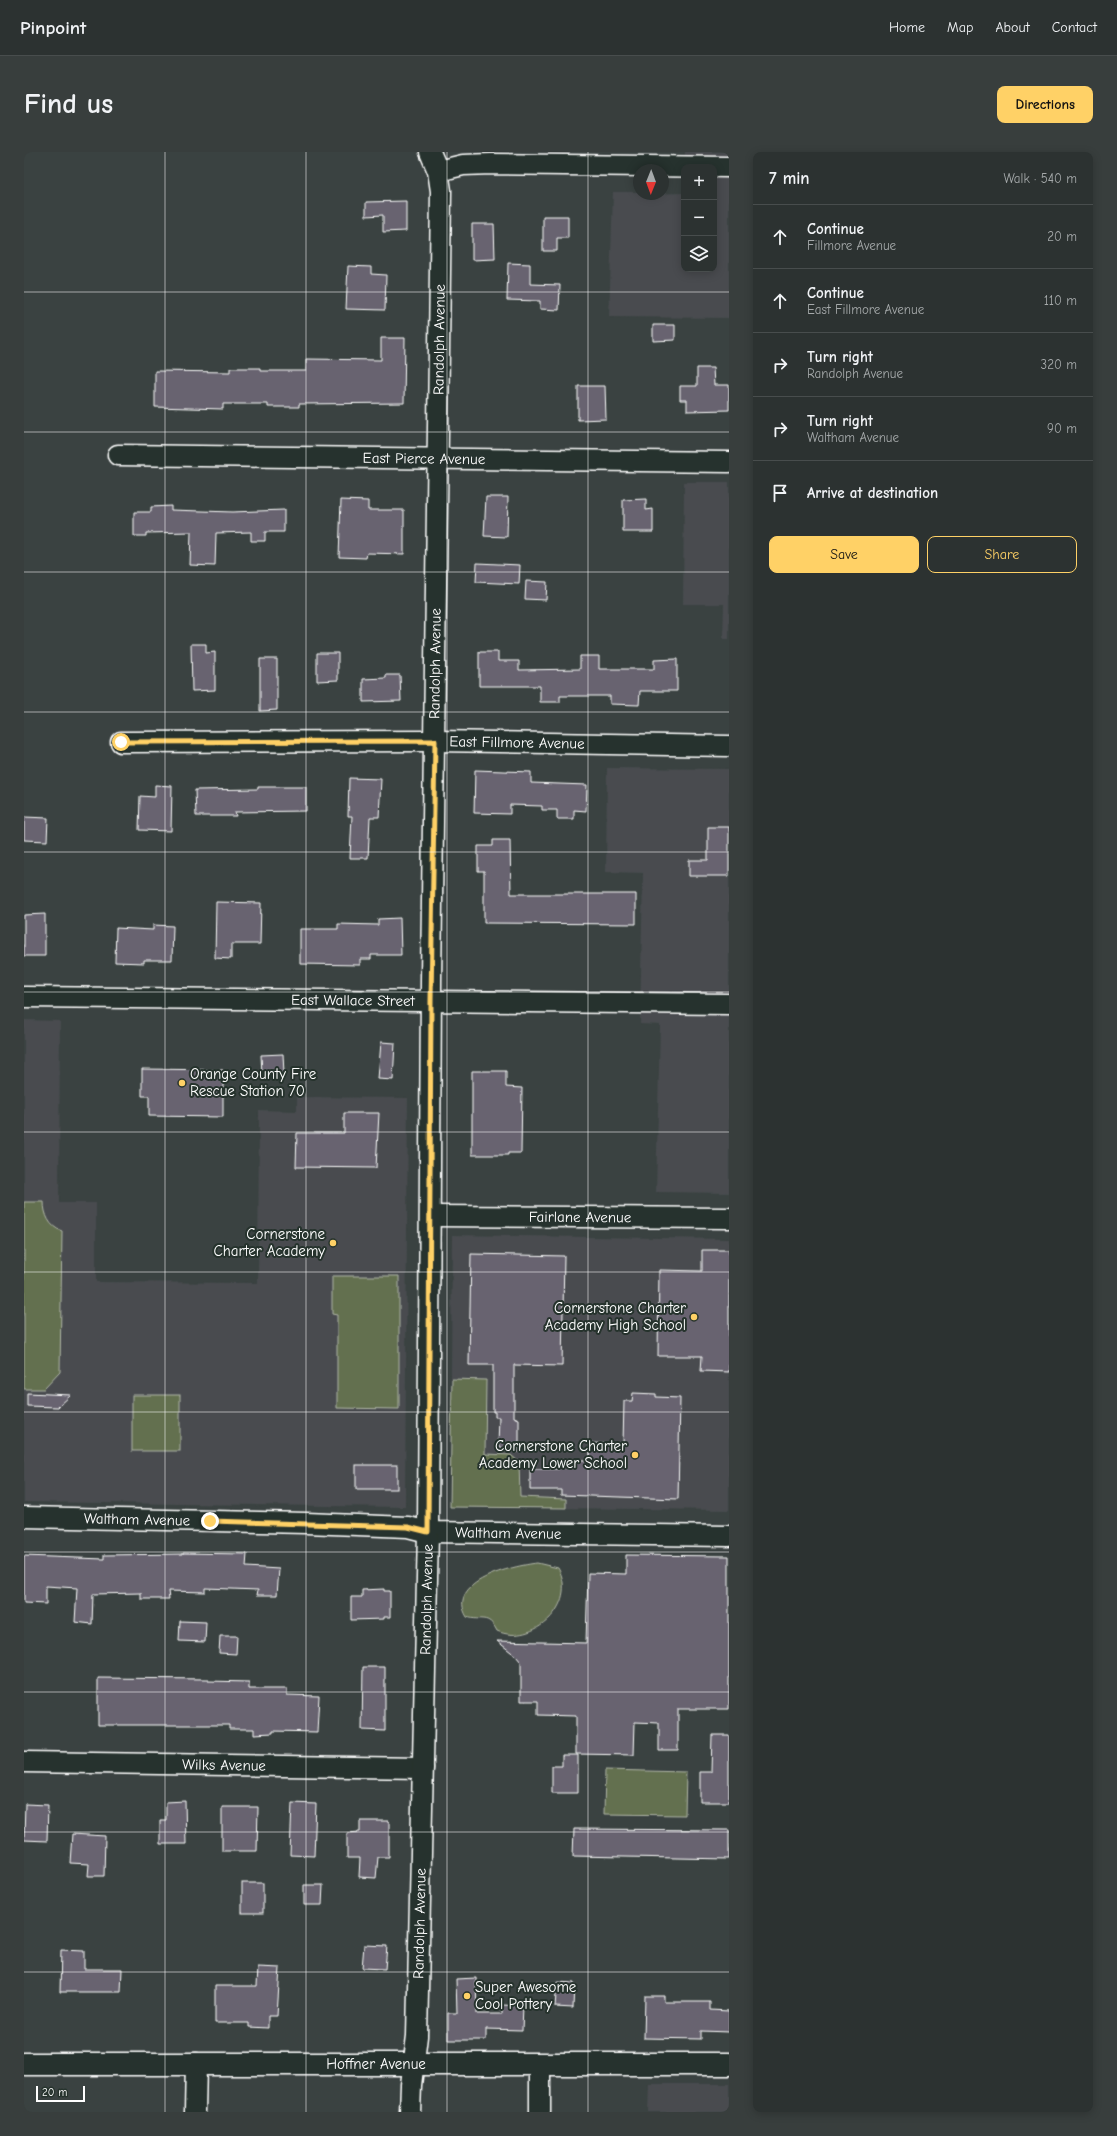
<!DOCTYPE html>
<html lang="en">
<head>
<meta charset="utf-8">
<style>
	:root { --surface:#2c3231; --page:#383e3d; --text:#f1f3f6; --muted:#a6aaab; --line:#484d4d; --accent:#ffd166 }
	body { margin:0; font-family:"Comic Neue",sans-serif; background:var(--page); color:var(--text) }
	.controls { position:absolute; right:12px; top:12px; display:grid; overflow:hidden; border-radius:8px; box-shadow:0 2px 10px #0003 }
	.controls button { width:36px; height:36px; display:grid; place-items:center; padding:0; border:0; border-bottom:1px solid var(--line); background:var(--surface); color:var(--text); font:20px sans-serif }
	.compass { position:absolute; left:609px; top:12px; width:36px; height:36px; border-radius:50%; background:var(--surface); box-shadow:0 2px 10px #0003; rotate:181deg }
	.scale { position:absolute; left:12px; bottom:10px; width:49px; box-sizing:border-box; padding-left:4px; border:2px solid #fff; border-top:0; font-size:11px; line-height:14px; white-space:nowrap; color:#fff; -webkit-text-stroke:3px #26332d; paint-order:stroke }
	.stop { position:absolute; width:12px; height:12px; margin:-9px; border:3px solid #ffd166; border-radius:50%; background:#fff }
	.stop.end { background:#ffd166; border-color:#fff; box-shadow:0 1px 4px #0008 }
	.list { margin:0; padding:0; list-style:none }
	h2 { display:flex; justify-content:space-between; align-items:center; height:52px; margin:0; padding:0 16px; font-size:17px }
	h2 small { font-size:13px; font-weight:400; color:var(--muted) }
	.list li { display:grid; grid-template-columns:26px 1fr auto; gap:12px; align-items:center; box-sizing:border-box; height:64px; padding:0 16px; border-top:1px solid var(--line) }
	.list b { display:block; font-size:15px; white-space:nowrap }
	.list p { margin:0; font-size:13px; white-space:nowrap; color:var(--muted) }
	.list em { font-size:13px; font-style:normal; color:var(--muted) }
	.actions { display:flex; gap:8px; padding:12px 16px }
	.actions a { flex:1; padding:9px 0; border:1px solid var(--accent); border-radius:8px; text-align:center; font-size:14px; color:var(--accent) }
	.actions .main { background:var(--accent); color:#111 }
	.icon { flex:none; width:22px; height:22px; fill:none; stroke:currentColor; stroke-width:2; stroke-linecap:round; stroke-linejoin:round }
	.map { position:relative; flex:none; width:705px; height:1960px; overflow:hidden; border-radius:8px }
	header { display:flex; align-items:center; gap:24px; box-sizing:border-box; height:56px; padding:0 20px; background:var(--surface); border-bottom:1px solid var(--line) }
	header strong { font-size:19px }
	nav { display:flex; gap:22px; margin-inline-start:auto; font-size:14px }
	.intro { display:flex; align-items:center; justify-content:space-between; box-sizing:border-box; height:96px; padding:0 24px }
	h1 { margin:0; font-size:28px }
	.button { padding:10px 18px; border-radius:8px; background:var(--accent); color:#111; font-size:14px; font-weight:700 }
	main { display:flex; gap:24px; padding:0 24px }
	aside { flex:1; background:var(--surface); border-radius:8px; box-shadow:0 2px 10px #0003 }
	.map>svg:first-child { display:block }
	.built { fill:#484c4f }
	.green { fill:#636f50; stroke:#b1b7a8 }
	.building { fill:#676470; stroke:#fff }
	.lines { fill:none; stroke-linecap:round; stroke-linejoin:round }
	.minor-casing { stroke:#fff; stroke-width:23 }
	.major-casing { stroke:#fff; stroke-width:25 }
	.minor { stroke:#26332d; stroke-width:20 }
	.major { stroke:#26332d; stroke-width:22 }
	.route { stroke:#ffd166; stroke-width:5 }
	.grid { fill:none; stroke:#fff; stroke-width:1; stroke-opacity:0.55 }
	.poi-dot { fill:#ffd166; stroke:#26332d; stroke-width:1.5 }
	.labels { text-anchor:middle; stroke-width:4; stroke-linejoin:round; paint-order:stroke }
	.street-label { font-size:15px; fill:#fff; stroke:#26332d }
	.poi-label { font-size:15px; fill:#fff; stroke:#26332d; text-anchor:end }
</style>
</head>
<body>
<header>
<strong>Pinpoint</strong>
<nav><a>Home</a><a>Map</a><a>About</a><a>Contact</a></nav>
</header>
<div class="intro"><h1>Find us</h1><a class="button">Directions</a></div>
<main>
<div class="map">
<svg width="705" height="1960" viewBox="0 0 705 1960">
	<rect width="100%" height="100%" fill="#3a4241"/>
	<filter id="ink" filterUnits="userSpaceOnUse"><feTurbulence type="fractalNoise" baseFrequency=".025" numOctaves="2"/><feDisplacementMap in="SourceGraphic" scale="8" xChannelSelector="R" yChannelSelector="G"/><feConvolveMatrix kernelMatrix="1 2 1 2 8 2 1 2 1" color-interpolation-filters="sRGB"/></filter>
	<g filter="url(#ink)">
		<g class="built">
			<path d="M661,0h44v166l-120,-1 4,-125h26v2l44,-1 1,-15v91h30v-102h-30z"/>
			<path d="M660,330h45v157h-6l1,-35h-41z"/>
			<path d="M583,616l122,1v424l-73,-1 4,-167 -20,-1 3,-151 -37,-1z"/>
			<path d="M0,868l36,1 -1,182h37v79l162,1 1,-173 38,1v-14l111,1 -3,409 -381,-5z"/>
			<path d="M428,1083l277,4v271l-279,-3z"/>
			<path d="M625,1932h80v28h-81z"/>
		</g>
		<g class="green">
			<path d="M0,1050h20c0,12 5,25 18,29l-2,141 -16,17h-20z"/>
			<path d="M308,1124h67v133l-62,-1v-93l-5,-1z"/>
			<path d="M428,1227l34,1 -1,74 26,1 8,7 1,35 46,2v9l-116,-1z"/>
			<rect x="108" y="1243" width="48" height="56"/>
			<path d="M513,1411l21,5c21,36 -25,79 -61,63 -9,-18 -16,-9 -30,-14 -22,-36 46,-51 70,-54z"/>
			<path d="M581,1618l81,2 -1,43 -81,-1z"/>
		</g>
		<g class="building">
			<path d="M382,49v30l-23,1v-17l-17,1v-14z"/>
			<path d="M519,64h25v22h-11v13h-14z"/>
			<path d="M448,72h22l1,35 -23,1z"/>
			<path d="M484,111l22,1v20l30,1 -1,25 -19,-1v-8l-33,-1z"/>
			<path d="M324,114l23,1v7l15,1 -1,35 -39,-1z"/>
			<path d="M629,173h22v15l-22,1z"/>
			<path d="M357,186h24l-1,65 -105,1v3h-31v-3h-45v5l-68,-2v-36l75,1v-4h30v3h46v-12l75,1z"/>
			<path d="M673,216h16l1,17h15v25l-42,1v-11h-7v-14h17z"/>
			<path d="M554,234h27l1,33 -28,1z"/>
			<path d="M462,345h22l-1,40 -23,-1z"/>
			<path d="M622,347v11l7,-1v23h-30v-32z"/>
			<path d="M317,348l27,1v9h36v44l-37,-1 -1,5 -27,-1z"/>
			<path d="M147,354v4l61,2 52,-2v22h-19v9h-14v-9l-35,1 -1,33 -25,-1 1,-33 -45,1v3h-12v-24h17v-5z"/>
			<path d="M453,411l43,2 -1,19 -43,-2z"/>
			<path d="M502,429l21,1 -1,18 -21,-1z"/>
			<path d="M167,492h15v9l9,-1v38l-23,1z"/>
			<path d="M455,500h19v9h21v9l61,-1v-13h19v13h55v-9l23,-1v32h-37l-1,14 -29,-1v-8h-50v6h-20v-16h-61z"/>
			<path d="M293,501h21v27l-21,1z"/>
			<path d="M236,507h17v51l-17,1z"/>
			<path d="M362,523h14l1,26 -38,1v-23l23,-1z"/>
			<path d="M451,618l56,2v11l56,2 -1,26 -12,-1v9h-17v-9h-15v-4l-32,-1v9l-36,-1z"/>
			<path d="M325,626l32,1 -2,38h-9l-2,41h-18l2,-42h-4z"/>
			<path d="M131,633l17,1 -1,45 -32,-1 1,-34 15,1z"/>
			<path d="M234,635h48v24l-71,1 1,4h-40l-1,-26 63,-1z"/>
			<path d="M0,665l24,1 -1,23 -23,-1z"/>
			<path d="M684,675h21v49h-40v-16h19z"/>
			<path d="M469,688h17l1,54h125v30l-152,-1v-52h-6v-25h15z"/>
			<path d="M192,750l45,1 -1,41h-29v15l-16,-1z"/>
			<path d="M21,762v42h-21v-41z"/>
			<path d="M376,766l1,37h-30v4h-11v6l-60,-1v-35h38v-5l40,1v-6z"/>
			<path d="M129,773l20,1 -1,34h-28v3l-29,-1 1,-34 37,2z"/>
			<path d="M357,890l14,1 -2,37 -15,-1z"/>
			<path d="M259,902l1,20 -22,1 -1,-20z"/>
			<path d="M118,917l81,1v47l-74,-1v-20h-7z"/>
			<path d="M448,919h34v16l16,1 -1,65h-13v2h-36z"/>
			<path d="M320,961h35l-3,55 -80,-1 1,-34h47z"/>
			<path d="M678,1098h27v122l-28,-1 1,-15h-44l1,-86 43,1z"/>
			<path d="M447,1102l93,2 -2,110 -48,-1v52l5,2v33l-18,-1v-5h-3l1,-29h-4v-5h-2v-47h-24z"/>
			<path d="M3,1241l44,2 -13,12 -31,-1z"/>
			<path d="M609,1241l23,1v3l24,1 -2,101 -117,-4v-5h-31v-21h29v-9h31v-17l33,1 1,-43h8z"/>
			<rect x="332" y="1313" width="41" height="24"/>
			<path d="M159,1401l64,1 -1,13 33,2 -2,26h-20l1,-5 -53,-2v4l-37,-1 1,8h-28v-6l-48,1 -1,30 -17,-2 2,-34 -31,-2v18l-22,-1v-47l80,3v-4l79,-1z"/>
			<path d="M602,1403l103,1v153h-51v41h-19v-27l-24,-1 -1,33 -58,-1v-38l-38,-1v-14h-17v-39l-5,-6 -19,-15 89,2 2,-70 38,1z"/>
			<path d="M360,1437v2h6v26h-6v2l-33,1v-23h11v-7z"/>
			<path d="M156,1469l26,1 -1,20 -26,-1z"/>
			<path d="M196,1484h17l-1,18 -17,-1z"/>
			<path d="M339,1515h22v64l-23,-1z"/>
			<path d="M74,1526l110,1v2l41,1v7h38v6l32,1 -2,36 -44,-1v2l-19,1v-5h-25v-4h-131z"/>
			<path d="M688,1583h17v67h-29v-30h11z"/>
			<path d="M538,1603h16v38h-26v-27h10z"/>
			<path d="M161,1649l1,43h-26v-24h6v-18z"/>
			<path d="M268,1651l24,1 -2,52 -24,-1z"/>
			<path d="M1,1652l23,1 -1,36 -23,-1z"/>
			<path d="M198,1655h36l-1,44h-35z"/>
			<path d="M336,1669h29v36h-11l-2,21 -17,-1 1,-19h-13v-25l13,-1z"/>
			<path d="M550,1677l155,1v29l-156,-3z"/>
			<path d="M48,1682l33,2 -1,40h-16l1,-12 -19,-1z"/>
			<rect x="218" y="1731" width="21" height="30"/>
			<path d="M280,1733h19l-1,20h-18z"/>
			<path d="M340,1793l23,1 -2,23 -23,-1z"/>
			<path d="M37,1798l23,1v18h38l-1,23h-61z"/>
			<path d="M234,1815l22,1 -3,48h-9v12l-19,-1v-4h-34v-37h42z"/>
			<path d="M452,1826l1,36h25v-9l21,1 -1,24 -36,-1v11h-38v-27h9l-1,-34z"/>
			<path d="M533,1830l17,1 -1,25 -18,-1z"/>
			<path d="M621,1844h19v6h46v8l19,1v21l-28,-1v8l-57,-1z"/>
		</g>
		<g class="lines">
			<g class="minor-casing">
				<g id="minor">
					<path d="M414,19l25,-6 28,-1 238,3"/>
					<path id="s1" d="M94,303l611,7"/>
					<path id="s2" d="M97,590l314,-1 294,5"/>
					<path id="s3" d="M0,845l705,7"/>
					<path id="s4" d="M407,1064l298,2"/>
					<path id="s5" d="M0,1365l282,6 102,4 20,5 301,4"/>
					<path id="s6" d="M0,1610l399,6"/>
					<path d="M171,1960l1,-49"/>
					<path id="s7" d="M386,1960l1,-27 6,-49 11,-504 3,-552 10,-789 -3,-20 -8,-19"/>
					<path d="M516,1960v-47"/>
				</g>
			</g>
			<g class="major-casing">
				<g id="major">
					<path id="s8" d="M0,1912h705"/>
				</g>
			</g>
			<use href="#minor" class="minor"/>
			<use href="#major" class="major"/>
		</g>
	</g>
	<g class="lines" filter="url(#ink)">
		<path class="route" d="M97,590l314,-1 -4,261 -3,530 -20,-5 -198,-6"/>
	</g>
	<path class="grid" d="M141,0v1960M282,0v1960M423,0v1960M564,0v1960M0,140h705M0,280h705M0,420h705M0,560h705M0,700h705M0,840h705M0,980h705M0,1120h705M0,1260h705M0,1400h705M0,1540h705M0,1680h705M0,1820h705"/>
	<g class="poi-dot">
		<circle cx="158" cy="931" r="4"/>
		<circle cx="309" cy="1091" r="4"/>
		<circle cx="670" cy="1165" r="4"/>
		<circle cx="611" cy="1303" r="4"/>
		<circle cx="443" cy="1844" r="4"/>
	</g>
	<g class="labels">
		<g class="street-label">
			<text dy="5" stroke="none"><textPath href="#s7" startOffset="1773">Randolph Avenue</textPath></text>
			<text dy="5" stroke="none"><textPath href="#s1" startOffset="306">East Pierce Avenue</textPath></text>
			<text dy="5" stroke="none"><textPath href="#s7" startOffset="1449">Randolph Avenue</textPath></text>
			<text dy="5" stroke="none"><textPath href="#s2" startOffset="396">East Fillmore Avenue</textPath></text>
			<text dy="5" stroke="none"><textPath href="#s3" startOffset="329">East Wallace Street</textPath></text>
			<text dy="5" stroke="none"><textPath href="#s4" startOffset="149">Fairlane Avenue</textPath></text>
			<text dy="5" stroke="none"><textPath href="#s5" startOffset="113">Waltham Avenue</textPath></text>
			<text dy="5" stroke="none"><textPath href="#s5" startOffset="485">Waltham Avenue</textPath></text>
			<text dy="5" stroke="none"><textPath href="#s7" startOffset="513">Randolph Avenue</textPath></text>
			<text dy="5" stroke="none"><textPath href="#s6" startOffset="200">Wilks Avenue</textPath></text>
			<text dy="5" stroke="none"><textPath href="#s7" startOffset="189">Randolph Avenue</textPath></text>
			<text dy="5" stroke="none"><textPath href="#s8" startOffset="352">Hoffner Avenue</textPath></text>
		</g>
		<g class="poi-label">
			<text x="166" y="927" text-anchor="start">Orange County Fire<tspan x="166" dy="17">Rescue Station 70</tspan></text>
			<text x="301" y="1087">Cornerstone<tspan x="301" dy="17">Charter Academy</tspan></text>
			<text x="662" y="1161">Cornerstone Charter<tspan x="662" dy="17">Academy High School</tspan></text>
			<text x="603" y="1299">Cornerstone Charter<tspan x="603" dy="17">Academy Lower School</tspan></text>
			<text x="451" y="1840" text-anchor="start">Super Awesome<tspan x="451" dy="17">Cool Pottery</tspan></text>
		</g>
	</g>
</svg>
<div class="controls">
<button>+</button>
<button>−</button>
<button><svg class="icon" aria-label="layers" viewBox="0 0 24 24"><path d="M12 4l9 5-9 5-9-5zM3 14l9 5 9-5"/></svg></button>
</div>
<svg class="compass" viewBox="-18 -18 36 36"><path d="M0-13l5 13h-10z" fill="#e53935"/><path d="M0 13l5-13h-10z" fill="#a6aaab"/></svg>
<div class="scale">20 m</div>
<div class="stop" style="left:97px;top:590px"></div>
<div class="stop end" style="left:186px;top:1369px"></div>
</div>
<aside>
<h2>7 min<small>Walk · 540 m</small></h2>
<ul class="list">
<li><svg class="icon" aria-label="ahead" viewBox="0 0 24 24"><path d="M12 20V5M6 11l6-6 6 6"/></svg><div><b>Continue</b><p>Fillmore Avenue</p></div><em>20 m</em></li>
<li><svg class="icon" aria-label="ahead" viewBox="0 0 24 24"><path d="M12 20V5M6 11l6-6 6 6"/></svg><div><b>Continue</b><p>East Fillmore Avenue</p></div><em>110 m</em></li>
<li><svg class="icon" aria-label="right" viewBox="0 0 24 24"><path d="M7 20v-9h11M14 6l5 5-5 5"/></svg><div><b>Turn right</b><p>Randolph Avenue</p></div><em>320 m</em></li>
<li><svg class="icon" aria-label="right" viewBox="0 0 24 24"><path d="M7 20v-9h11M14 6l5 5-5 5"/></svg><div><b>Turn right</b><p>Waltham Avenue</p></div><em>90 m</em></li>
<li><svg class="icon" aria-label="arrive" viewBox="0 0 24 24"><path d="M6 21V4h12l-3 4 3 4H6"/></svg><div><b>Arrive at destination</b></div></li>
</ul>
<div class="actions"><a class="main">Save</a><a>Share</a></div>
</aside>
</main>
</body>
</html>
